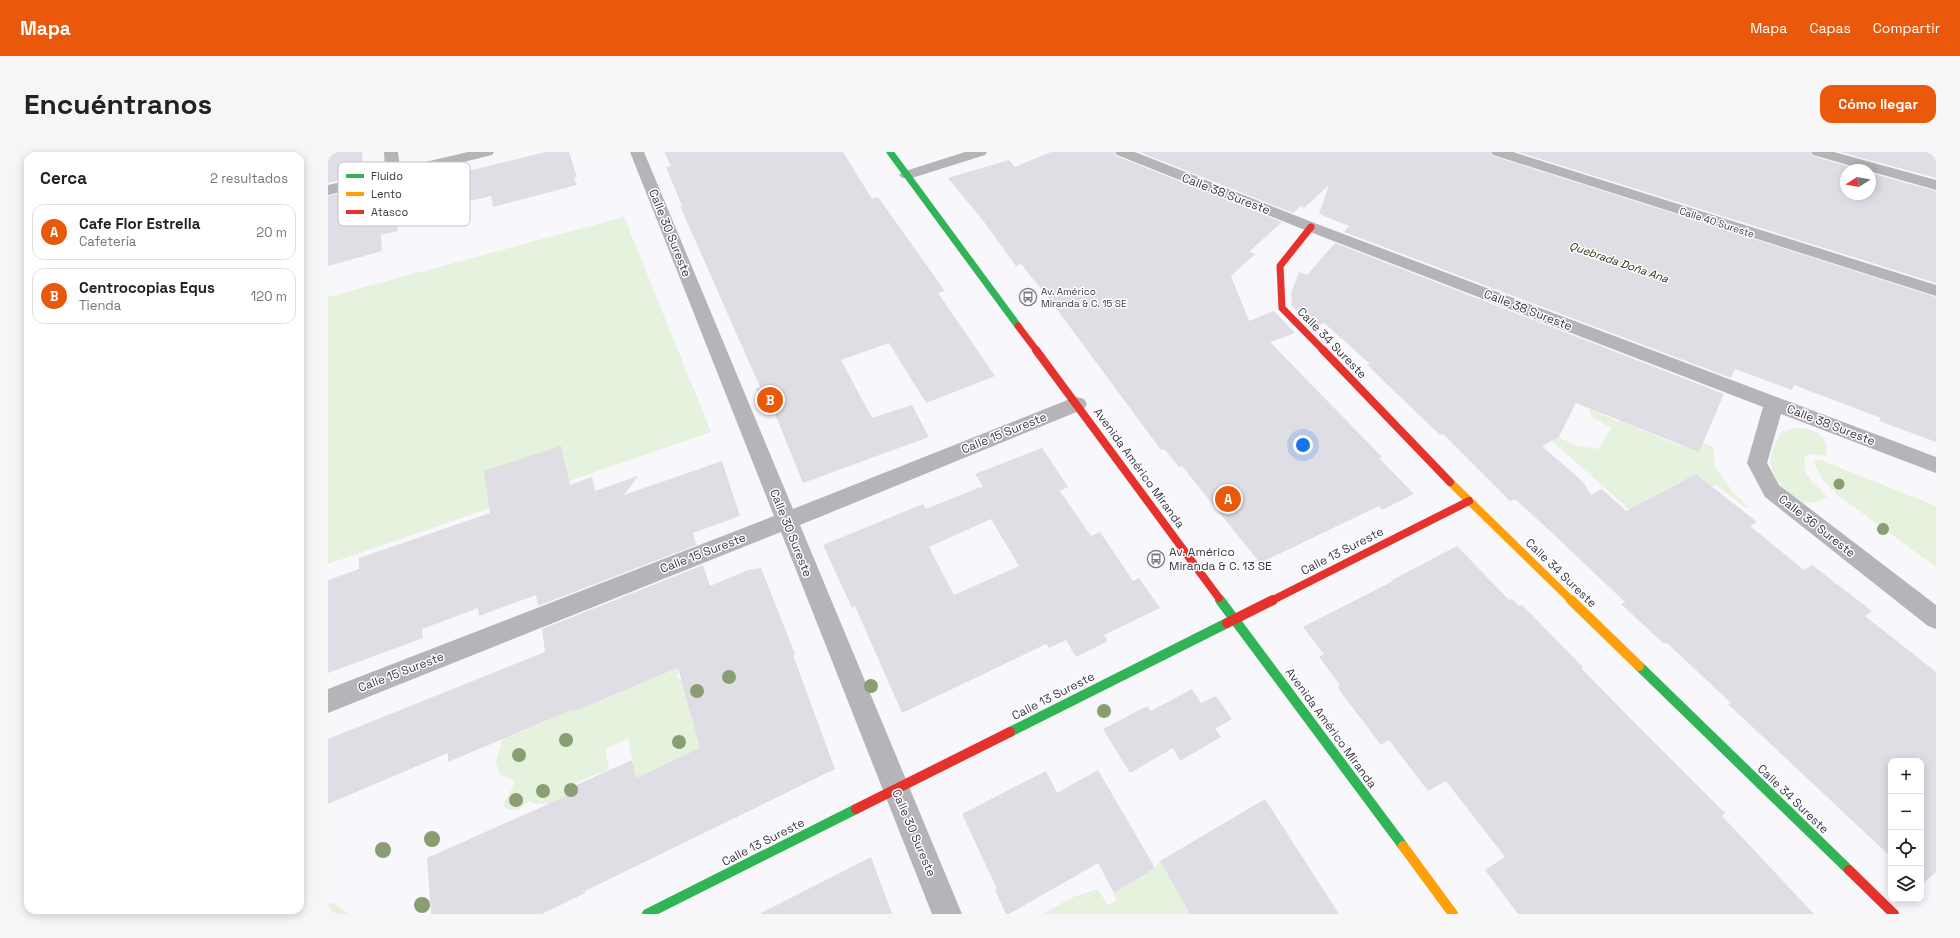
<!DOCTYPE html>
<html lang="es">
<head>
<meta charset="utf-8">
<style>
	:root { --surface:#fff; --page:#f6f6f6; --text:#222; --muted:#767676; --line:#e0e0e0; --accent:#ea580c }
	body { margin:0; font-family:"Space Grotesk",sans-serif; background:var(--page); color:var(--text) }
	.controls { position:absolute; right:12px; bottom:12px; display:grid; overflow:hidden; border-radius:8px; box-shadow:0 2px 10px #0003 }
	.controls button { width:36px; height:36px; display:grid; place-items:center; padding:0; border:0; border-bottom:1px solid var(--line); background:var(--surface); color:var(--text); font:20px sans-serif }
	.compass { position:absolute; left:1512px; top:12px; width:36px; height:36px; border-radius:50%; background:var(--surface); box-shadow:0 2px 10px #0003; rotate:259deg }
	.you { position:absolute; left:975px; top:293px; width:14px; height:14px; margin:-10px; border:3px solid #fff; border-radius:50%; background:#1a73e8; box-shadow:0 0 0 6px #1a73e833 }
	.badge { display:grid; place-items:center; width:26px; height:26px; border-radius:50%; background:var(--accent); color:#fff; font-size:13px; font-weight:700 }
	.pin { position:absolute; translate:-50% -50%; border:2px solid #fff; box-shadow:0 1px 4px #0006 }
	.list { margin:0; padding:0; list-style:none }
	h2 { display:flex; justify-content:space-between; align-items:center; height:52px; margin:0; padding:0 16px; font-size:17px }
	h2 small { font-size:13px; font-weight:400; color:var(--muted) }
	.list li { display:grid; grid-template-columns:26px 1fr auto; gap:12px; align-items:center; box-sizing:border-box; height:56px; margin:0 8px 8px; padding:0 8px; border:1px solid var(--line); border-radius:12px }
	.list b { display:block; font-size:15px; white-space:nowrap }
	.list p { margin:0; font-size:13px; white-space:nowrap; color:var(--muted) }
	.list em { font-size:13px; font-style:normal; color:var(--muted) }
	.icon { flex:none; width:22px; height:22px; fill:none; stroke:currentColor; stroke-width:2; stroke-linecap:round; stroke-linejoin:round }
	.map { position:relative; flex:none; width:1608px; height:762px; overflow:hidden; border-radius:12px }
	header { display:flex; align-items:center; gap:24px; box-sizing:border-box; height:56px; padding:0 20px; background:var(--accent); color:#fff }
	header strong { font-size:19px }
	nav { display:flex; gap:22px; margin-inline-start:auto; font-size:14px }
	.intro { display:flex; align-items:center; justify-content:space-between; box-sizing:border-box; height:96px; padding:0 24px }
	h1 { margin:0; font-size:28px }
	.button { padding:10px 18px; border-radius:12px; background:var(--accent); color:#fff; font-size:14px; font-weight:700 }
	main { display:flex; gap:24px; padding:0 24px }
	aside { flex:1; background:var(--surface); border-radius:12px; box-shadow:0 2px 10px #0003 }
	.map>svg:first-child { display:block }
	.green { fill:#e5f2dd }
	.building { fill:#e0dee5; fill-rule:evenodd }
	.lines { fill:none; stroke-linecap:round; stroke-linejoin:round }
	.street { fill:#b5b4b8; fill-rule:evenodd }
	.fast-far2 { stroke:#30b455; stroke-width:7 }
	.fast-far1 { stroke:#30b455; stroke-width:8 }
	.fast { stroke:#30b455; stroke-width:10 }
	.slow-far1 { stroke:#ff9f0a; stroke-width:8 }
	.slow { stroke:#ff9f0a; stroke-width:10 }
	.jam-far2 { stroke:#e5322d; stroke-width:7 }
	.jam-far1 { stroke:#e5322d; stroke-width:8 }
	.jam { stroke:#e5322d; stroke-width:10 }
	.tree { fill:#899e71 }
	.labels { text-anchor:middle; stroke-width:3; stroke-linejoin:round; paint-order:stroke }
	.far-street-label { font-size:10px; fill:#3b3843; stroke:#fff }
	.far-poi-label { font-size:10px; fill:#3b3843; stroke:#fff; text-anchor:start }
	.far-water-label { font-size:11px; font-style:italic; fill:#1b3007; stroke:#fff }
	.street-label { font-size:12px; fill:#3b3843; stroke:#fff }
	.poi-label { font-size:12px; fill:#3b3843; stroke:#fff; text-anchor:start }
	.key { fill:#fff; stroke:#c4c3c7; stroke-width:1 }
	.key-label { font-size:11px; fill:#3b3843 }
</style>
</head>
<body>
<header>
<strong>Mapa</strong>
<nav><a>Mapa</a><a>Capas</a><a>Compartir</a></nav>
</header>
<div class="intro"><h1>Encuéntranos</h1><a class="button">Cómo llegar</a></div>
<main>
<aside>
<h2>Cerca<small>2 resultados</small></h2>
<ul class="list">
<li><span class="badge">A</span><div><b>Cafe Flor Estrella</b><p>Cafetería</p></div><em>20 m</em></li>
<li><span class="badge">B</span><div><b>Centrocopias Equs</b><p>Tienda</p></div><em>120 m</em></li>
</ul>
</aside>
<div class="map">
<svg width="1608" height="762" viewBox="0 0 1608 762">
	<rect width="100%" height="100%" fill="#f8f7fb"/>
	<g class="green">
		<path d="M296,65l87,215 -383,132v-267z"/>
		<path d="M1260,247l17,6 -4,9 18,8 2,-4 8,4 1,3 50,21 23,-3 10,4 2,20 17,24 16,16 -2,1 -30,-23 -4,2 -17,-13 -8,8 -3,-2 -32,17 36,64 -153,-135 42,20 22,3 12,-21 -20,-12z"/>
		<path d="M1466,276c19,0 37,7 32,28l-17,-2 -4,3c-5,21 13,27 22,40 -5,3 -12,6 -18,6 -14,0 -37,-24 -38,-38 -2,-11 6,-23 10,-33z"/>
		<path d="M1490,307l118,47v61l-97,-71 -16,-16 -9,-17z"/>
		<path d="M351,516l-2,7 1,4 5,2 18,71 -11,29 -8,-25 -46,22 -8,-39 -23,10 4,20c-13,6 -26,9 -38,17l2,14 -23,16 -2,-12h-13l-5,-3 -12,9 -10,-1 -5,-3c3,-10 11,-16 11,-26l-13,-4 -5,-13 6,-23 45,-19 -3,-14 28,-11 3,15z"/>
		<path d="M832,709l30,53h-147l30,-17 24,-8 11,16 8,-4 -2,-8 41,-25z"/>
		<path d="M0,751h5l16,11h-21z"/>
	</g>
	<g class="building">
		<path d="M0,0h34l1,23 -35,8z"/>
		<path d="M218,0h23l8,25 -3,1 3,7 -84,22 -2,-11 -94,22 1,13 -17,4 1,16 -54,15v-70l36,-8v4l30,-7v4z"/>
		<path d="M336,0h179l29,47 6,-2 67,94 -7,2 57,83 -69,27 -37,-60 -48,17 31,58 40,-13 17,32 -126,46 -28,-69 -7,2 -12,-27 4,-2 -80,-181h2l-16,-39 5,-1z"/>
		<path d="M723,0h63l2,4 166,66 -33,30 6,2 -24,22 18,45 25,-10 21,22 -25,9 112,115 -3,1 35,36 -32,16 -3,-4 -119,57 -78,-97 -3,1 -15,-18 -3,1 -111,-150 -29,-36 -5,2 -32,-44 -36,-44 61,-18 6,7z"/>
		<path d="M811,0h351l3,4 443,141v145l-57,-21 2,-3 -87,-33 -2,5 -57,-21 -4,9 -387,-146 5,-6 -30,-12 10,-29 -25,23 -4,-2 -7,7z"/>
		<path d="M1190,0h292l3,4 47,14h-14v24h24v-21l66,18v92z"/>
		<path d="M1512,0h96v26z"/>
		<path d="M1007,91l389,151 -25,58 -123,-49 -17,34 -17,9 41,36 8,13 11,-6 24,22 70,-37 61,48 -7,4 54,44 8,-5 60,46 -7,5 71,56v200l-15,13v-124h-30v96l-163,-153 3,-1 -64,-60 -3,1 -43,-40 4,-2 -74,-70 -36,-33 -5,2 -67,-67 -3,1 -22,-21 -51,-49 3,-1 -46,-41 -11,4 -21,-21 -1,-13 8,-21 8,3z"/>
		<path d="M233,294l9,39 22,-8 3,14 43,-15 -14,19 98,-34 18,55 -47,17 3,12 -158,61 -2,-11 -57,21 -1,-8 -56,21 1,9 -95,35v-93l31,-11v-11l131,-45 -6,-42z"/>
		<path d="M714,296l26,39 -8,4 31,45 9,-4 33,49 6,-3 21,30 -56,27 4,6 -32,16 -10,-17 -17,8 -3,-4 -144,69 -47,-107 -3,2 -29,-63 100,-41 3,5 57,-23 -8,-12zM663,367l28,47 -65,29 -25,-48z"/>
		<path d="M1129,394l52,54 3,-1 7,7 3,-1 61,62 -2,1 47,48 97,97 -3,3 92,98h-296l-33,-44 20,-13 -59,-76 -18,10 -39,-51 -8,5 -44,-58 3,-2 -21,-28 5,-3 -21,-27 90,-46 -1,-1z"/>
		<path d="M375,413l7,21 38,-16 13,-2 34,86 -2,1 42,114 -250,122v2l-43,21h-111l-4,-56 146,-65 -1,-6 60,-27 4,18 64,-30 -22,-80 -103,43 -1,-2 -126,53v-9l-120,51v-65l217,-87 -3,-23z"/>
		<path d="M864,537l9,14 15,-7 16,23 -17,10 6,8 -41,24 -7,-13 -43,25 -27,-44 44,-23 4,5z"/>
		<path d="M770,618l57,98 -41,25 -16,-30 -89,51h-3l-11,-24 2,-1 -35,-75 84,-43 11,22z"/>
		<path d="M937,647l74,115h-149l-30,-53z"/>
		<path d="M543,705l21,57h-133z"/>
	</g>
	<g class="lines">
		<g class="street">
			<path d="M56,0h14l2,16 68,-16h26l-2,3 -164,40v-10l57,-13z"/>
			<path d="M302,0h14l149,357 277,-110 7,-2 7,2 3,5 -3,5 -284,116 162,389h-30l-151,-382 -453,181v-24l446,-173z"/>
			<path d="M637,0h22l-2,3 -73,23h-10l-3,-3 3,-3z"/>
			<path d="M787,0h20l182,72 619,233v16l-155,-59 -14,49 12,22 157,120v24l-8,-3 -163,-129 -18,-34 16,-56 -458,-177 -188,-75z"/>
			<path d="M1163,0h22l423,133v11l-443,-141z"/>
			<path d="M1483,0h23l102,28v10l-123,-35z"/>
		</g>
		<path class="fast-far2" d="M562,0l128,174"/>
		<path class="fast-far1" d="M891,446l2,3"/>
		<g class="fast">
			<path d="M892,448l183,246"/>
			<path d="M1311,514l210,204"/>
			<path d="M682,580l217,-109"/>
			<path d="M319,762l209,-105"/>
		</g>
		<path class="slow-far1" d="M1122,330l122,119"/>
		<g class="slow">
			<path d="M1243,448l68,66"/>
			<path d="M1075,694l50,68"/>
		</g>
		<g class="jam-far2">
			<path d="M983,75l-31,39 2,42 42,43"/>
			<path d="M690,174l19,25"/>
		</g>
		<g class="jam-far1">
			<path d="M708,198l183,248"/>
			<path d="M995,198l127,132"/>
			<path d="M943,449l198,-100"/>
		</g>
		<g class="jam">
			<path d="M899,471l46,-23"/>
			<path d="M528,657l154,-77"/>
			<path d="M1521,718l45,44"/>
		</g>
	</g>
	<g class="tree">
		<circle cx="1511" cy="332" r="5.5"/>
		<circle cx="1555" cy="377" r="6"/>
		<circle cx="401" cy="525" r="7"/>
		<circle cx="543" cy="534" r="7"/>
		<circle cx="369" cy="539" r="7"/>
		<circle cx="776" cy="559" r="7"/>
		<circle cx="238" cy="588" r="7"/>
		<circle cx="351" cy="590" r="7"/>
		<circle cx="191" cy="603" r="7"/>
		<circle cx="243" cy="638" r="7"/>
		<circle cx="215" cy="639" r="7"/>
		<circle cx="188" cy="648" r="7"/>
		<circle cx="104" cy="687" r="8"/>
		<circle cx="55" cy="698" r="8"/>
		<circle cx="94" cy="753" r="8"/>
	</g>
	<defs>
		<g id="bus-ring" transform="scale(0.9)"><circle r="9.5" fill="#fff" stroke="#7d7b83" stroke-width="1.5"/><path d="M-5-6H5V4H4V6H2V4H-2V6H-4V4H-5ZM-3.5-4V0h7V-4ZM-3.5 1.2v1.5H-2V1.2ZM2 1.2v1.5H3.5V1.2Z" fill="#7d7b83"/></g>
	</defs>
	<g fill-rule="evenodd">
		<use href="#bus-ring" x="700" y="145"/>
		<use href="#bus-ring" x="828" y="407"/>
	</g>
	<g class="labels">
		<g class="far-street-label">
			<text transform="translate(1389 70) rotate(18)" y="4">Calle 40 Sureste</text>
		</g>
		<g class="far-poi-label">
			<text x="713" y="143">Av. Américo<tspan x="713" dy="12">Miranda &amp; C. 15 SE</tspan></text>
		</g>
		<g class="far-water-label">
			<text transform="translate(1291 110) rotate(19)" y="4">Quebrada Doña Ana</text>
		</g>
		<g class="street-label">
			<text transform="translate(898 42) rotate(21)" y="4">Calle 38 Sureste</text>
			<text transform="translate(342 81) rotate(68)" y="4">Calle 30 Sureste</text>
			<text transform="translate(1200 158) rotate(21)" y="4">Calle 38 Sureste</text>
			<text transform="translate(1004 191) rotate(46)" y="4">Calle 34 Sureste</text>
			<text transform="translate(1503 273) rotate(21)" y="4">Calle 38 Sureste</text>
			<text transform="translate(676 281) rotate(-22)" y="4">Calle 15 Sureste</text>
			<text transform="translate(811 316) rotate(54)" y="4">Avenida Américo Miranda</text>
			<text transform="translate(1489 374) rotate(38)" y="4">Calle 36 Sureste</text>
			<text transform="translate(463 381) rotate(68)" y="4">Calle 30 Sureste</text>
			<text transform="translate(1014 399) rotate(-27)" y="4">Calle 13 Sureste</text>
			<text transform="translate(375 401) rotate(-21)" y="4">Calle 15 Sureste</text>
			<text transform="translate(1233 421) rotate(44)" y="4">Calle 34 Sureste</text>
			<text transform="translate(73 520) rotate(-21)" y="4">Calle 15 Sureste</text>
			<text transform="translate(725 544) rotate(-27)" y="4">Calle 13 Sureste</text>
			<text transform="translate(1003 576) rotate(54)" y="4">Avenida Américo Miranda</text>
			<text transform="translate(1465 647) rotate(44)" y="4">Calle 34 Sureste</text>
			<text transform="translate(586 681) rotate(67)" y="4">Calle 30 Sureste</text>
			<text transform="translate(435 690) rotate(-27)" y="4">Calle 13 Sureste</text>
		</g>
		<g class="poi-label">
			<text x="841" y="404">Av. Américo<tspan x="841" dy="14">Miranda &amp; C. 13 SE</tspan></text>
		</g>
	</g>
	<rect x="10" y="10" width="132" height="64" rx="6" class="key"/>
	<rect x="18" y="22" width="18" height="4" fill="#30b455"/>
	<rect x="18" y="40" width="18" height="4" fill="#ff9f0a"/>
	<rect x="18" y="58" width="18" height="4" fill="#e5322d"/>
	<g class="key-label">
		<text x="43" y="28">Fluido</text>
		<text x="43" y="46">Lento</text>
		<text x="43" y="64">Atasco</text>
	</g>
</svg>
<div class="controls">
<button>+</button>
<button>−</button>
<button><svg class="icon" aria-label="locate" viewBox="0 0 24 24"><circle cx="12" cy="12" r="6"/><path d="M12 2v4M12 18v4M2 12h4M18 12h4"/></svg></button>
<button><svg class="icon" aria-label="layers" viewBox="0 0 24 24"><path d="M12 4l9 5-9 5-9-5zM3 14l9 5 9-5"/></svg></button>
</div>
<svg class="compass" viewBox="-18 -18 36 36"><path d="M0-13l5 13h-10z" fill="#e53935"/><path d="M0 13l5-13h-10z" fill="#767676"/></svg>
<div class="you"></div>
<div class="pin badge" style="left:900px;top:347px">A</div>
<div class="pin badge" style="left:442px;top:248px">B</div>
</div>
</main>
</body>
</html>
